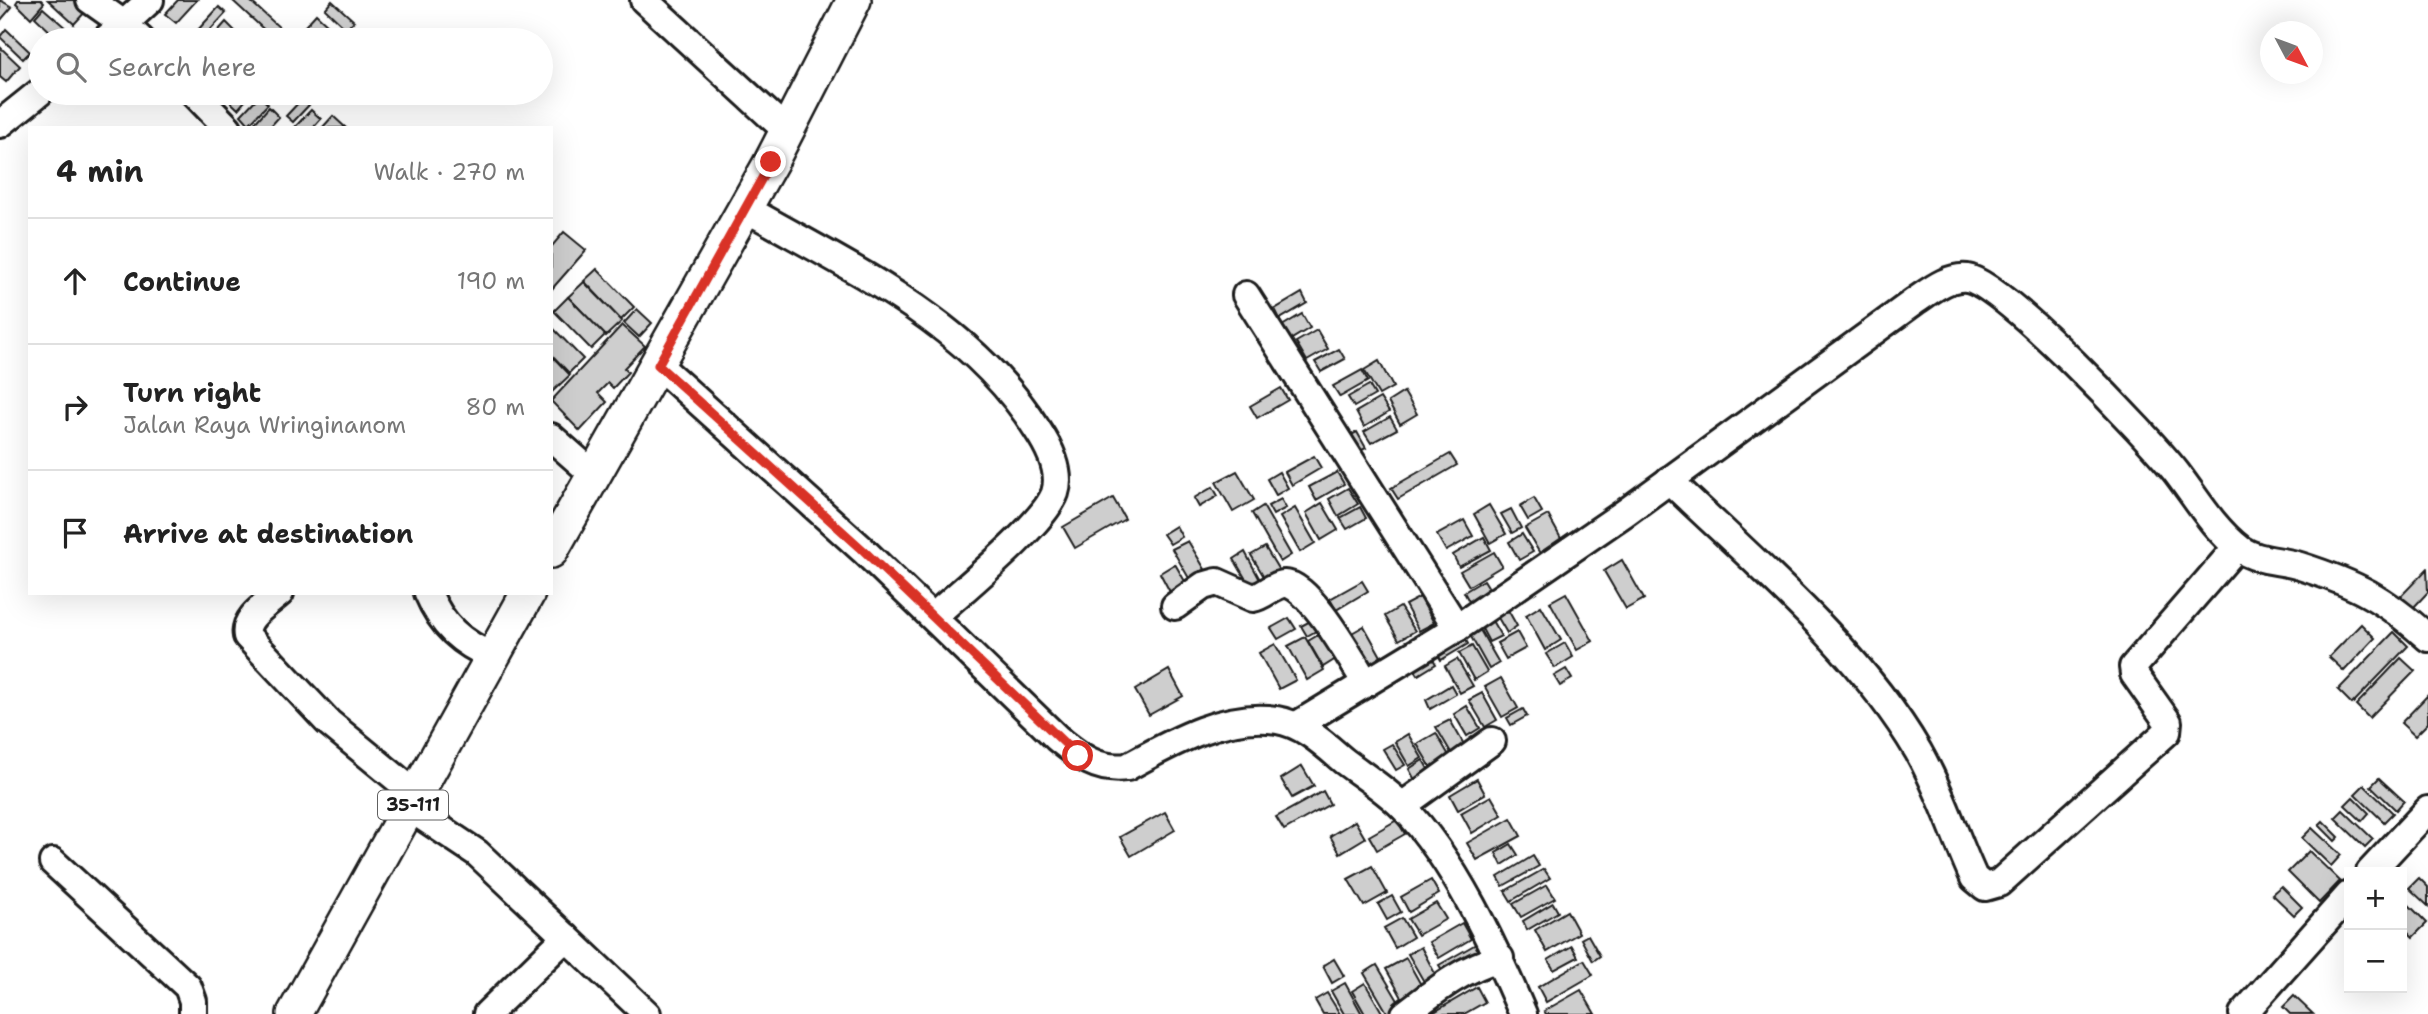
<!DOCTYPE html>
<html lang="en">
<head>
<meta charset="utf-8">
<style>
	:root { --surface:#fff; --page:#f6f6f6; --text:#222; --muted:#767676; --line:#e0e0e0 }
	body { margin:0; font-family:"Shantell Sans",sans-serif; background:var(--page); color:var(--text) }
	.controls { position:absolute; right:21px; bottom:21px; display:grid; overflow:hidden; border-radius:0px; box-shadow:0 7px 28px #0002 }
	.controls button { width:63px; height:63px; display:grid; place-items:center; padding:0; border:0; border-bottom:2px solid var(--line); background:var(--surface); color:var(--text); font:35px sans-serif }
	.compass { position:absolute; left:2260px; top:21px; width:63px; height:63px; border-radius:50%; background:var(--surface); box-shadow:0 7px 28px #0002; rotate:131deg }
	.stop { position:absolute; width:21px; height:21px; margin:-16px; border:5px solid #d93025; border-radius:50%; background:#fff }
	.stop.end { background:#d93025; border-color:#fff; box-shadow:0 2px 7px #0008 }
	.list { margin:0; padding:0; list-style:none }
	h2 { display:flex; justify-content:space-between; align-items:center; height:91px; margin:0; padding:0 28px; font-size:30px }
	h2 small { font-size:23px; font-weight:400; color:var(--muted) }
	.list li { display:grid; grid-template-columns:46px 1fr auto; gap:21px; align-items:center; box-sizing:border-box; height:126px; padding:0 28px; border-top:2px solid var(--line) }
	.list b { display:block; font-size:26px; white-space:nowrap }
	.list p { margin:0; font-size:23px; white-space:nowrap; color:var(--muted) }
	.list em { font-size:23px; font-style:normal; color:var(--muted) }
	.icon { flex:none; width:38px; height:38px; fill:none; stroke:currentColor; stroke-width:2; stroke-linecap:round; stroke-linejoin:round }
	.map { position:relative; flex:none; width:2428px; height:1014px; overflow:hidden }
	.search { position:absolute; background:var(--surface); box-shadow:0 7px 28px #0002; left:28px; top:28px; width:525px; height:77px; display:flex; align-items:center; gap:18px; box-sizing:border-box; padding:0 24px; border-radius:38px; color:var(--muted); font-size:26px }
	.panel { position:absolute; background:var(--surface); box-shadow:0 7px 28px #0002; left:28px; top:126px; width:525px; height:469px; border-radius:0px }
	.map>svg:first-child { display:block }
	.building { fill:#cecece; stroke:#1c1c1c; stroke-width:2 }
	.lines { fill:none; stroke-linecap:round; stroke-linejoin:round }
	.minor-casing { stroke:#1c1c1c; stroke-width:32 }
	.major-casing { stroke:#1c1c1c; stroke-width:38 }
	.minor { stroke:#fff; stroke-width:26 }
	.major { stroke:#fff; stroke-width:33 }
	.route { stroke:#d93025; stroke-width:9 }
	.labels { text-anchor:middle; stroke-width:5; stroke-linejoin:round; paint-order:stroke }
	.shield { fill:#fff; stroke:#606060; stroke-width:2 }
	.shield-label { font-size:18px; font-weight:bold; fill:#1c1c1c }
</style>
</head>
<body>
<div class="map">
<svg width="2428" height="1014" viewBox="0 0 2428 1014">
	<rect width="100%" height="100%" fill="#fff"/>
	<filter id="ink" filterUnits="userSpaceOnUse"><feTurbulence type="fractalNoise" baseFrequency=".0143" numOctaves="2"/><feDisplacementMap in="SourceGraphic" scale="14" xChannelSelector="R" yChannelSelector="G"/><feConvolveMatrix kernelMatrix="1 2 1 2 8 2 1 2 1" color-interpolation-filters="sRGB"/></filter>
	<g filter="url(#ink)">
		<g class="building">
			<path d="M0,0l12,7 -12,14z"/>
			<path d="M18,0h23l3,3 -13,15 -15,-15z"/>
			<path d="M48,0h27l12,10 -13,14z"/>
			<path d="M178,0h19l-21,23 -11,-9z"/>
			<path d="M232,0h17l32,29 -8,9z"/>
			<path d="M332,1l22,20 -8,8 -21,-20z"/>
			<path d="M219,7l7,6 -23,25 -7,-6z"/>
			<path d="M43,8l24,21 -9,10 -23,-22z"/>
			<path d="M316,14l28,26h-44l-4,-4z"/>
			<path d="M226,22l9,9 -7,9 -10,-9z"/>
			<path d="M6,29l24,23 -7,7 -23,-22z"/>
			<path d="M0,47l20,19 -14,16 -6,-5z"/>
			<path d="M221,93h31l-14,16z"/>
			<path d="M259,96l9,8 -19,20 -8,-9z"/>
			<path d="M302,99l7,6 -16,17 -7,-6z"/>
			<path d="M269,107l10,10 -10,11h-15l-2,-2z"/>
			<path d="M311,110l10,9 -8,9h-19z"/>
			<path d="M333,116l13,12h-24z"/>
			<path d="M564,232l22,18 -35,40v-43z"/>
			<path d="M597,269l37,38 -13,13 -37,-39z"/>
			<path d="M584,282l38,39 -16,15 -38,-39z"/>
			<path d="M1302,293l5,10 -27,16 -5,-10z"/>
			<path d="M568,297l37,38 -14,14 -37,-38z"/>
			<path d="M637,309l15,14 -13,14 -15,-14z"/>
			<path d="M1302,314l8,14 -20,12 -8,-14z"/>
			<path d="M622,325l23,21 -21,22 4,4 -15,16 -5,-5 -10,10 9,9 -27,29 -29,-30z"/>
			<path d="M551,326l32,33 -14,14 -18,-19z"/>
			<path d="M1317,330l11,19 -21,12 -11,-19z"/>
			<path d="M1339,349l6,10 -24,13 -6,-10z"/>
			<path d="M551,355l19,20 -19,18z"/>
			<path d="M1379,361l14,26 -14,8 -15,-25z"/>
			<path d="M1362,370l6,11 -28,16 -7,-11z"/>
			<path d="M1369,385l6,10 -21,12 -6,-10z"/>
			<path d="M1281,388l7,12 -31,18 -7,-12z"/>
			<path d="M1404,392l13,22 -17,10 -12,-22z"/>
			<path d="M1380,398l9,14 -25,15 -8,-15z"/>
			<path d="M1390,417l7,12 -26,14 -7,-11z"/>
			<path d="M1357,432l9,16 -8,4 -9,-16z"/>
			<path d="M1450,454l7,11 -59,34 -7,-11z"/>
			<path d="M1314,456l7,12 -29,17 -7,-13z"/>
			<path d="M1237,471l17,29 -21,12 -17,-30z"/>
			<path d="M1279,472l9,16 -12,7 -9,-16z"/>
			<path d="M1337,472l7,12 -28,16 -7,-13z"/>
			<path d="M1213,487l5,9 -19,11 -5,-9z"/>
			<path d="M1348,488l10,16 -20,12 -9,-17z"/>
			<path d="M1113,498l12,21 -50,29 -12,-21z"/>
			<path d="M1534,498l8,14 -14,8 -8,-14z"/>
			<path d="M1281,499l5,9 -13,7 -5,-9z"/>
			<path d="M1322,503l16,27 -17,10 -15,-27z"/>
			<path d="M1489,505l17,29 -16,9 -16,-29z"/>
			<path d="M1263,506l28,49 -11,7 -28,-49z"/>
			<path d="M1360,507l6,11 -19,11 -7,-11z"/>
			<path d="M1295,508l20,35 -15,9 -20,-35z"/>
			<path d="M1511,509l10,19 -9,5 -11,-19z"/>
			<path d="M1548,515l16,29 -22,13 -17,-29z"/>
			<path d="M1464,520l9,16 -27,15 -9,-16z"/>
			<path d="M1176,526l6,11 -12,7 -7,-10z"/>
			<path d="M1522,534l11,18 -14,8 -10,-18z"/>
			<path d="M1484,537l7,13 -32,17 -6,-12z"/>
			<path d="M1188,541l18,30 -16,9 -18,-31z"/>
			<path d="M1265,547l15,25 -14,8 -15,-25z"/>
			<path d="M1245,552l20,37 -10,6 -21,-36z"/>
			<path d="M1494,552l8,14 -33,20 -9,-15z"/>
			<path d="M1622,560l22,39 -18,10 -22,-38z"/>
			<path d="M1175,564l11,19 -16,9 -10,-19z"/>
			<path d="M2427,569l1,23 -15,16 -12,-12z"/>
			<path d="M1484,580l8,13 -21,12 -7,-13z"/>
			<path d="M1362,581l6,10 -32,19 -6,-11z"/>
			<path d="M1566,593l27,48 -16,9 -27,-48z"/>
			<path d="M1420,597l14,26 -15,8 -14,-26z"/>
			<path d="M1541,606l20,34 -16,10 -19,-35z"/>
			<path d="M1400,607l15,24 -16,9 -14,-24z"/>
			<path d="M1508,610l9,16 -10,7 -10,-17z"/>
			<path d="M1318,617l5,10 -16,9 -6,-10z"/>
			<path d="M1289,618l7,11 -18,10 -7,-11z"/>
			<path d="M1491,619l10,17 -12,6 -9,-17z"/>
			<path d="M2361,624l14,14 -31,33 -15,-14z"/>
			<path d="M1364,626l19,34 -20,12 -20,-34z"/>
			<path d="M1480,630l19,33 -10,6 -19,-34z"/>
			<path d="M1325,631l14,26 -16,10 -15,-26z"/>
			<path d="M1517,632l9,16 -20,11 -9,-16z"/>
			<path d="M2394,632l14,14 -56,58 -14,-14z"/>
			<path d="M1463,635l5,9 -27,16 -5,-9z"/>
			<path d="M1305,637l19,33 -17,10 -19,-34z"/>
			<path d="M1565,643l8,14 -18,11 -9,-14z"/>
			<path d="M1275,644l21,36 -17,9 -20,-36z"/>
			<path d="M1472,646l15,26 -13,8 -15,-27z"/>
			<path d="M1430,654l6,10 -18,11 -6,-10z"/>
			<path d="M2401,658l14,13 -46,47 -13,-13z"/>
			<path d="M1457,659l16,27 -13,7 -15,-27z"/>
			<path d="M1566,669l6,10 -12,7 -6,-10z"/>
			<path d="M1169,670l14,26 -34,19 -14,-25z"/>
			<path d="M1501,678l17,30 -16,9 -17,-30z"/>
			<path d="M1451,685l5,9 -26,15 -4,-9z"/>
			<path d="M1482,693l15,27 -12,7 -16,-27z"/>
			<path d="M2428,695v28l-13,13 -14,-13z"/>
			<path d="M1467,706l13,22 -13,8 -13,-22z"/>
			<path d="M1523,709l4,7 -16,9 -4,-7z"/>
			<path d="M1450,720l16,28 -13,8 -17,-29z"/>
			<path d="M1436,733l15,26 -19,10 -15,-25z"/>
			<path d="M1408,734l14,24 -13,8 -14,-24z"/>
			<path d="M1392,744l13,21 -9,5 -13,-21z"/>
			<path d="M1423,760l8,14 -15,8 -7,-13z"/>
			<path d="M1302,766l12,20 -22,12 -11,-19z"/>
			<path d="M2379,778l25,23 -8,9 -25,-24z"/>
			<path d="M1477,779l8,15 -27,16 -8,-15z"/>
			<path d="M2364,785l29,28 -9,9 -29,-28z"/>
			<path d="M1323,791l7,13 -46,26 -8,-13z"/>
			<path d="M1491,796l11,19 -30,18 -11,-20z"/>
			<path d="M2353,797l16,16 -7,8 -17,-16z"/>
			<path d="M2343,810l30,29 -8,8 -30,-29z"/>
			<path d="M1165,812l10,18 -44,26 -11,-19z"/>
			<path d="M1511,818l10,18 -44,24 -10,-17z"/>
			<path d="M1397,820l8,14 -28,16 -8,-14z"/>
			<path d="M1355,821l10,17 -25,15 -10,-17z"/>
			<path d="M2323,821l16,16 -4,4 -16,-16z"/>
			<path d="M2312,828l29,27 -10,11 -29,-28z"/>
			<path d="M1511,844l7,11 -16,10 -6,-12z"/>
			<path d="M2309,851l31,30 -21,22 -31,-31z"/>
			<path d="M1533,856l6,10 -36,20 -5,-9z"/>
			<path d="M1372,866l15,27 -23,13 -16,-27z"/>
			<path d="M1544,869l6,9 -39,23 -6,-10z"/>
			<path d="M2419,878l9,9v19l-19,-18z"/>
			<path d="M1431,880l8,14 -30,18 -8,-15z"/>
			<path d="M1547,885l8,13 -34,19 -8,-13z"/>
			<path d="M2281,886l21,21 -8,8 -22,-21z"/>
			<path d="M1392,896l9,16 -14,8 -9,-16z"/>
			<path d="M2402,898l25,25 -14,14 -11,-11z"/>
			<path d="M1436,903l10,16 -28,16 -10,-16z"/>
			<path d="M1553,903l5,9 -31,18 -4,-9z"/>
			<path d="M1567,911l12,22 -32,19 -12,-22z"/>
			<path d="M1402,918l11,19 -18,11 -11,-20z"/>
			<path d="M1462,923l9,16 -32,19 -10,-16z"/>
			<path d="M1588,935l12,21 -7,5 -12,-22z"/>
			<path d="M1476,944l8,13 -37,21 -8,-13z"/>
			<path d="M1572,946l6,11 -24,13 -6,-10z"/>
			<path d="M1421,947l18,34 -12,6 -19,-33z"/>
			<path d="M1406,958l19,34 -20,11 -19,-34z"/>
			<path d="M1334,959l10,17 -12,7 -9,-17z"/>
			<path d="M1584,960l9,15 -47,27 -8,-15z"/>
			<path d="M1377,965l26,44 -9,5h-6l-24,-41z"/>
			<path d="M1345,983l17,31h-18l-13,-23z"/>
			<path d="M1365,983l18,31h-18l-13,-23z"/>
			<path d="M1477,987l8,15 -21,12h-33z"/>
			<path d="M1581,990l14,24h-49l-2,-3z"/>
			<path d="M1327,993l13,21h-17l-8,-14z"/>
			<path d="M2294,996l19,18h-23l-7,-7z"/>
		</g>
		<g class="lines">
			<g class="minor-casing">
				<g id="minor">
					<path d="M90,0l34,24 26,-24"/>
					<path d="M644,0l143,131"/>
					<path d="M105,40l19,-16 17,16"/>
					<path d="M194,93l34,35"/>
					<path d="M0,124l40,-32"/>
					<path d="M745,208c106,61 225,114 292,221 12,18 25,42 18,64 -11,31 -94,98 -122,124"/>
					<path d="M1246,295l211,333"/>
					<path d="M658,365l205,185 194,188c22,18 40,33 70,29 44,-24 98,-55 150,-47 26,4 47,24 67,41 20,15 42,29 59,46 51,52 92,141 120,207"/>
					<path d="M551,437l42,37"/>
					<path d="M1669,480c85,82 189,168 249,271 23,40 37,86 56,127l11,9 14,-4 168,-151 1,-10 -34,-48 -1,-7 104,-120"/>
					<path d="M280,593c-12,11 -37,24 -33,43l81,86 90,74"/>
					<path d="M428,593c14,33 33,50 66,64"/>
					<path d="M1175,606l28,-20 14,-4 36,16c11,-2 19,-12 30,-14 25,-4 70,79 83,99"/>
					<path d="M1297,725l160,-97 169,-116 289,-211c15,-10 33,-25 52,-23 35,4 182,160 209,194 20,26 37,56 64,77 17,12 40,11 60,17 56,18 84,32 128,72"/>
					<path d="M1402,806l90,-65"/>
					<path d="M411,809l66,44 170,161"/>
					<path d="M53,862l135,125 5,14v13"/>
					<path d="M2370,872l58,-62"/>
					<path d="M487,1014l79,-77"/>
					<path d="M1405,1014c30,-23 58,-46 95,-56"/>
					<path d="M2243,1014l106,-119"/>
				</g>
			</g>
			<g class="major-casing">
				<g id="major">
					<path d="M551,551l220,-389 83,-162"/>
					<path d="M294,1014l234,-421"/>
				</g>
			</g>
			<use href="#minor" class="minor"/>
			<use href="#major" class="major"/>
		</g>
	</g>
	<g class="lines" filter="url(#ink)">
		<path class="route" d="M771,162l-113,203 205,185 215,206"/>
	</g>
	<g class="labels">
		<rect class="shield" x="378" y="790.5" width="70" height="29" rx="5"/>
		<g class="shield-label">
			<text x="413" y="811">35-111</text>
		</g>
	</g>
</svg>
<div class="controls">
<button>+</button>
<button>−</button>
</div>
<svg class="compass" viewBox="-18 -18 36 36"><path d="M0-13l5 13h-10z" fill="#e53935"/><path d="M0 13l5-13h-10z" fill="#767676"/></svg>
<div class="stop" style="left:1078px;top:756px"></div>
<div class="stop end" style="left:771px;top:162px"></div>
<div class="search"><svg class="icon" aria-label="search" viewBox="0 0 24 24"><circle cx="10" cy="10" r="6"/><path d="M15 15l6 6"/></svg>Search here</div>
<section class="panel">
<h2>4 min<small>Walk · 270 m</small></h2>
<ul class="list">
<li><svg class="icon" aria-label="ahead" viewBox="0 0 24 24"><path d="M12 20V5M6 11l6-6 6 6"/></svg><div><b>Continue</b></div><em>190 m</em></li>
<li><svg class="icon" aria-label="right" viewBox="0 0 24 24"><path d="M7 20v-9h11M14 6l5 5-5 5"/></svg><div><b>Turn right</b><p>Jalan Raya Wringinanom</p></div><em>80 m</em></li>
<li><svg class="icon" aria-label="arrive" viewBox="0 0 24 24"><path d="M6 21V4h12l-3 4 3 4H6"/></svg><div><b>Arrive at destination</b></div></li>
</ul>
</section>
</div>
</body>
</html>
